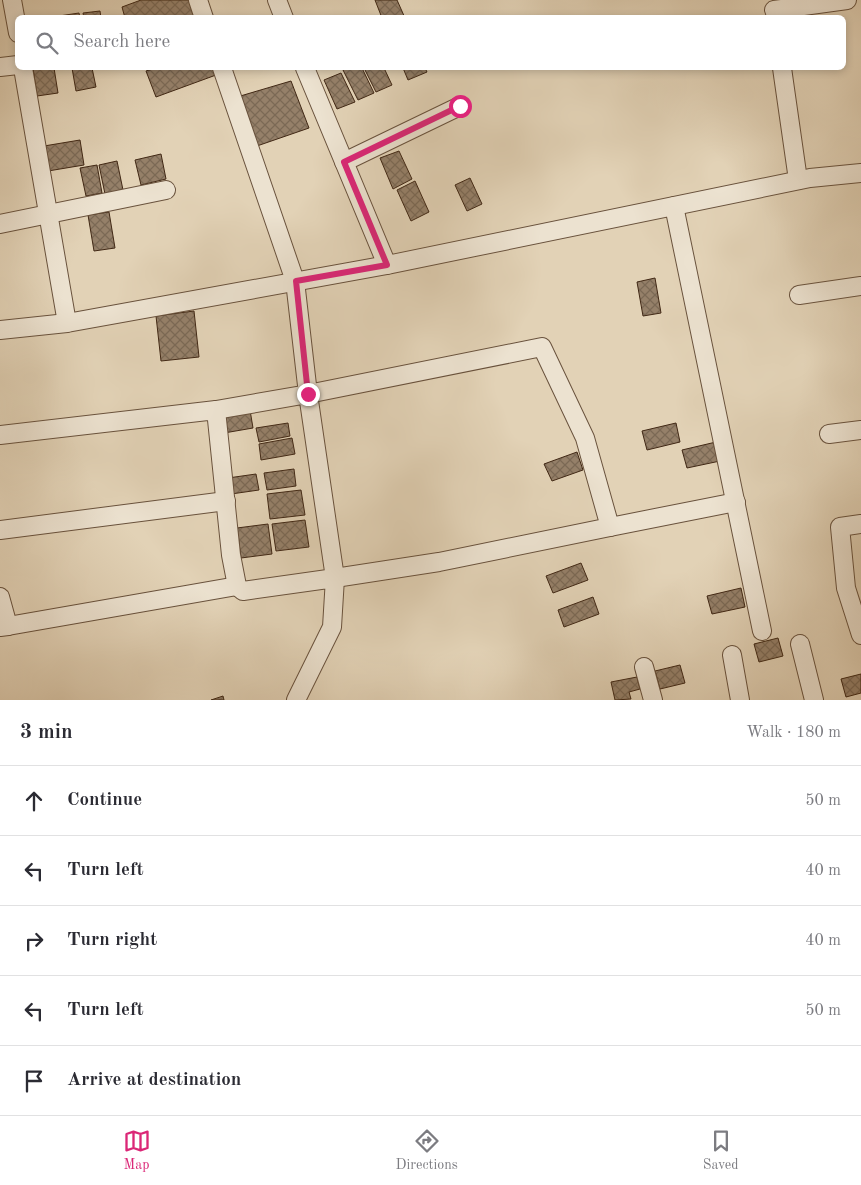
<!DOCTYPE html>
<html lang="en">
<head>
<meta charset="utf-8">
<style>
	:root { --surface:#fff; --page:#f2f2f3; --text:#2b2b33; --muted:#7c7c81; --line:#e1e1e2; --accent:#db2777 }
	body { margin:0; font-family:"Old Standard TT",serif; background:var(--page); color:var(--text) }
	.stop { position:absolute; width:15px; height:15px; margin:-11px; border:4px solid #db2777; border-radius:50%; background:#fff }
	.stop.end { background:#db2777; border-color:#fff; box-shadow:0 1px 5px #0008 }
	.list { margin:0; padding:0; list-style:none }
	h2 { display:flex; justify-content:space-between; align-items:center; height:65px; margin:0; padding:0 20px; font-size:21px }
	h2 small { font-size:16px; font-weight:400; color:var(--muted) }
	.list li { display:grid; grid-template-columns:32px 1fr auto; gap:15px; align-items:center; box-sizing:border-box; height:70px; padding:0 20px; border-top:1px solid var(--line) }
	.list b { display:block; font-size:19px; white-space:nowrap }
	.list em { font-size:16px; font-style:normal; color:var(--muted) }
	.icon { flex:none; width:28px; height:28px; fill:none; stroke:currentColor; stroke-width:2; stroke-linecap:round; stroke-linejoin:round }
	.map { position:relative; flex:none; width:861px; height:700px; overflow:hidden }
	.search { position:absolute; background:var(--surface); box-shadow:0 2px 8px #0003; left:15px; right:15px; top:15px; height:55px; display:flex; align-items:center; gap:12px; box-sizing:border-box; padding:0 18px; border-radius:8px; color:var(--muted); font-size:19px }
	.sheet { height:415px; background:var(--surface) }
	nav { display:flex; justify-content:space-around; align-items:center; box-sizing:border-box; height:70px; border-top:1px solid var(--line); background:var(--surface); font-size:14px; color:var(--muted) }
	nav a { display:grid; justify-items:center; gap:2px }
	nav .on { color:var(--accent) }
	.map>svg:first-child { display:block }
	.building { fill:url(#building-cross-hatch); stroke:#412815 }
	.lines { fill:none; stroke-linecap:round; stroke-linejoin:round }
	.street-casing { stroke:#69523d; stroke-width:20 }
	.street { stroke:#ece2d0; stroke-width:18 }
	.route { stroke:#db2777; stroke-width:6 }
</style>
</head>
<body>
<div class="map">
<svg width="861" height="700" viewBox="0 0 861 700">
	<defs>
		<pattern id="building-cross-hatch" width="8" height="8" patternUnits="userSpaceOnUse" patternTransform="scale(1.25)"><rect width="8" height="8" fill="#958069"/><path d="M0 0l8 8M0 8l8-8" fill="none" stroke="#7b6955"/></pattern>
	</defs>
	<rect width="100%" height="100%" fill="#e2d2b6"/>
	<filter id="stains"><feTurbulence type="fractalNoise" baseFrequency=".004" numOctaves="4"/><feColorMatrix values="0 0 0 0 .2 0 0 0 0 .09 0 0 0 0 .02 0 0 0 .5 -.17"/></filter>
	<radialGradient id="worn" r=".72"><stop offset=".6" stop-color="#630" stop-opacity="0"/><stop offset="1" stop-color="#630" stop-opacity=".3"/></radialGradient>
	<g class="building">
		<path d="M141,0h52l6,18h-74l-3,-11z"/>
		<path d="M375,0h22l8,18h-23z"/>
		<path d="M100,11l1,7h-17l-1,-5z"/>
		<path d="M79,13l1,5h-21v-2z"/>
		<path d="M33,68h21l4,25 -21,3z"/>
		<path d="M72,68h20l4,19 -20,4z"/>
		<path d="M156,68h57l3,7 -60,22 -10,-26z"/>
		<path d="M349,68h13l12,25 -16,7 -15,-30z"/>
		<path d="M364,68h20l8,17 -16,7z"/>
		<path d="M403,68h22l2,4 -19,8z"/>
		<path d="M341,73l14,29 -18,7 -13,-29z"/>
		<path d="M291,81l18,47 -55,19 -17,-50z"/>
		<path d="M80,140l4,25 -36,6 -4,-25z"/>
		<path d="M399,151l13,28 -19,10 -13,-31z"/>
		<path d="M161,154l5,25 -25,6 -6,-25z"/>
		<path d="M117,161l6,29 -18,4 -6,-29z"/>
		<path d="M97,165l5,28 -16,3 -6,-28z"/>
		<path d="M470,178l12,26 -15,7 -12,-26z"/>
		<path d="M415,181l14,31 -18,9 -14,-31z"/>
		<path d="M109,212l6,36 -21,3 -6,-36z"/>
		<path d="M655,278l6,35 -18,3 -6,-34z"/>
		<path d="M194,311l5,46 -38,4 -5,-45z"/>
		<path d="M250,410l3,18 -29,5 -3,-18z"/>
		<path d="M288,423l2,13 -31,6 -3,-14z"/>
		<path d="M676,423l4,19 -33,8 -5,-19z"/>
		<path d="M292,438l3,16 -34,6 -2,-16z"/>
		<path d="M716,442l4,19 -33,7 -5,-18z"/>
		<path d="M577,452l6,18 -31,11 -8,-17z"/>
		<path d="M294,469l2,17 -29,4 -3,-17z"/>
		<path d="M256,474l3,16 -28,4 -3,-16z"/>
		<path d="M301,490l4,25 -35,4 -3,-25z"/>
		<path d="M305,520l4,27 -33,4 -4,-27z"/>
		<path d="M268,524l4,30 -31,4 -4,-30z"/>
		<path d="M581,563l7,17 -35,13 -7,-17z"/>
		<path d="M741,588l4,19 -33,7 -5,-18z"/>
		<path d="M593,597l6,17 -35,13 -6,-17z"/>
		<path d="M778,638l5,18 -24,6 -5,-18z"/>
		<path d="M680,665l5,18 -25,6 -5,-18z"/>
		<path d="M861,674v19l-15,4 -5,-18z"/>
		<path d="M637,677l3,12 -11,3 2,7 -16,1 -4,-18z"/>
		<path d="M223,696l1,4h-13z"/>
	</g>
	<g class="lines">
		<g class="street-casing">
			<g id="street">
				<path d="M12,0l6,33"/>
				<path d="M198,0l6,18"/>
				<path d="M277,0l7,18"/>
				<path d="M774,10l73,-10"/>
				<path d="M0,67l18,-2"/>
				<path d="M23,68l44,255"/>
				<path d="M782,68l16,112"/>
				<path d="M344,162l116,-56"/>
				<path d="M674,206l88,425"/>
				<path d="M0,224l166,-34"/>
				<path d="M387,265l423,-87 51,-5"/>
				<path d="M799,295l62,-9"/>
				<path d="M0,330l67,-7 320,-58 -82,-197"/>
				<path d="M216,410l92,-16 234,-47 43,91 25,89 -171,35 -104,16 -27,-184 -13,-113 -73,-213"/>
				<path d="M829,434l32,-4"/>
				<path d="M0,435l216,-25 15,145 6,31 6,5 92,-13 -3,49 -36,73"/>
				<path d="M861,524l-21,3 6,61 15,47"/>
				<path d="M610,527l126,-25"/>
				<path d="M0,530l226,-29"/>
				<path d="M0,597l8,29 -8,1"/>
				<path d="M8,626l229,-40"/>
				<path d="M800,644l14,56"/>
				<path d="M732,655l8,45"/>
				<path d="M644,667l9,33"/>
			</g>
		</g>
		<use href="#street" class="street"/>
	</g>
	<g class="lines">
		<path class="route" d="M308,394l-12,-113 91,-16 -43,-103 116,-56"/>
	</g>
	<rect width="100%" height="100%" filter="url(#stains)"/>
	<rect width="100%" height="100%" fill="url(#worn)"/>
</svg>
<div class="stop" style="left:460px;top:106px"></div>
<div class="stop end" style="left:308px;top:394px"></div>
<div class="search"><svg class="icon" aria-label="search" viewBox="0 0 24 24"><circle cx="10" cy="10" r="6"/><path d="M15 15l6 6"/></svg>Search here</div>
</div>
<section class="sheet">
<h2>3 min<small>Walk · 180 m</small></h2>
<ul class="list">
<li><svg class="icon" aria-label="ahead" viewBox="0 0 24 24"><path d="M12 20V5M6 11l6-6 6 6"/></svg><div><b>Continue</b></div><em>50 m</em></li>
<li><svg class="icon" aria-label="left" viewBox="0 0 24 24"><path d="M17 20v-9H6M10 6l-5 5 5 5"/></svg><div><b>Turn left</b></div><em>40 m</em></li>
<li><svg class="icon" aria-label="right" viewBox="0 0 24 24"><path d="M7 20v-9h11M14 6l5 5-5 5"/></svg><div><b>Turn right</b></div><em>40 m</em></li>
<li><svg class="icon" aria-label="left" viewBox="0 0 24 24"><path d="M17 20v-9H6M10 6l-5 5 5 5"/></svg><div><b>Turn left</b></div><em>50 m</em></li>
<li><svg class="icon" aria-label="arrive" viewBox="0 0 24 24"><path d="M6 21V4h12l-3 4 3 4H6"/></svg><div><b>Arrive at destination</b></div></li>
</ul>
</section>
<nav>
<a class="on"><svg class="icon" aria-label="map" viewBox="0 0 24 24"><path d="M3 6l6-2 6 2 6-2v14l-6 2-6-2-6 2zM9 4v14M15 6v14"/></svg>Map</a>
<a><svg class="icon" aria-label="directions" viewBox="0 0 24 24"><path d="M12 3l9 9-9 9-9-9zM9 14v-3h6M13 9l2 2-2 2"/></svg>Directions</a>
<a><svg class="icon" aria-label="saved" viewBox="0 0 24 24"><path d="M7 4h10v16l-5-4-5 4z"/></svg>Saved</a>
</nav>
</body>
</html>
